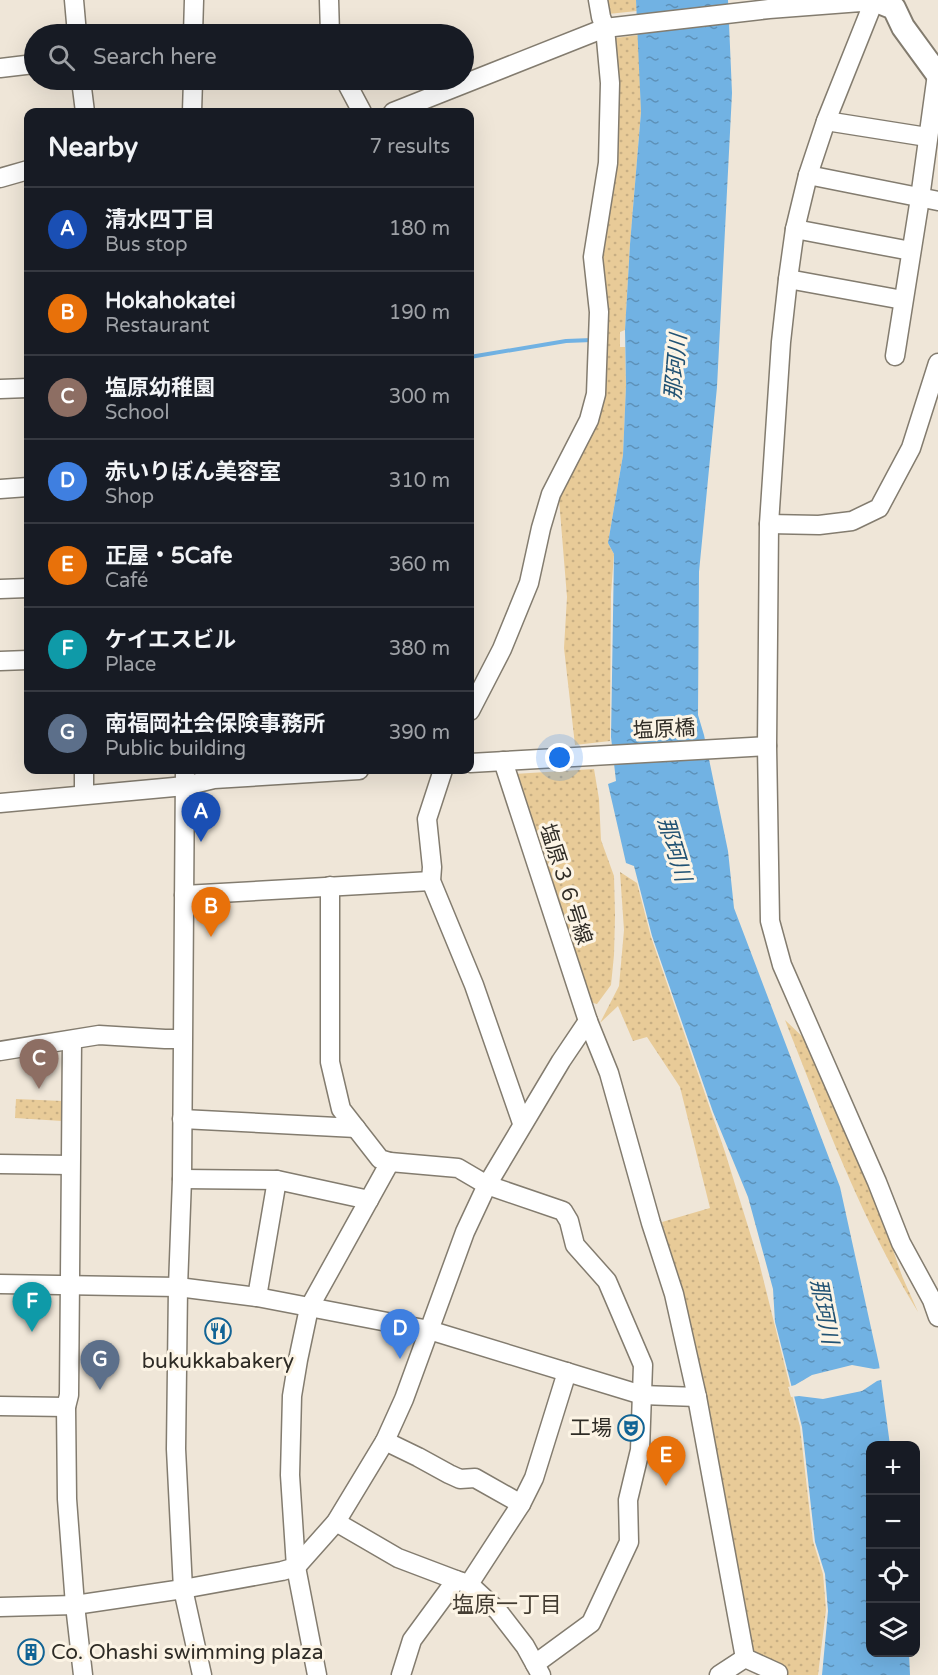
<!DOCTYPE html>
<html lang="en">
<head>
<meta charset="utf-8">
<style>
	:root { --surface:#171b24; --page:#20242c; --text:#f1f3f6; --muted:#9ea1a6; --line:#363941; --accent:#8db3ca }
	body { margin:0; font-family:"Varela Round","Noto Sans JP",sans-serif; background:var(--page); color:var(--text) }
	.controls { position:absolute; right:18px; bottom:18px; display:grid; overflow:hidden; border-radius:12px; box-shadow:0 6px 24px #0002 }
	.controls button { width:54px; height:54px; display:grid; place-items:center; padding:0; border:0; border-bottom:2px solid var(--line); background:var(--surface); color:var(--text); font:30px sans-serif }
	.you { position:absolute; left:560px; top:758px; width:21px; height:21px; margin:-15px; border:4px solid #fff; border-radius:50%; background:#1a73e8; box-shadow:0 0 0 9px #1a73e833 }
	.badge { display:grid; place-items:center; width:39px; height:39px; border-radius:50%; background:var(--accent); color:#fff; font-size:20px; font-weight:700 }
	.pin { position:absolute; translate:-50% -50px; filter:drop-shadow(0 2px 3px #0008) }
	.pin::after { content:''; position:absolute; top:32px; width:21px; height:18px; background:inherit; clip-path:polygon(0 0,100% 0,50% 100%) }
	.list { margin:0; padding:0; list-style:none }
	h2 { display:flex; justify-content:space-between; align-items:center; height:78px; margin:0; padding:0 24px; font-size:26px }
	h2 small { font-size:20px; font-weight:400; color:var(--muted) }
	.list li { display:grid; grid-template-columns:39px 1fr auto; gap:18px; align-items:center; box-sizing:border-box; height:84px; padding:0 24px; border-top:2px solid var(--line) }
	.list b { display:block; font-size:22px; white-space:nowrap }
	.list p { margin:0; font-size:20px; white-space:nowrap; color:var(--muted) }
	.list em { font-size:20px; font-style:normal; color:var(--muted) }
	.icon { flex:none; width:33px; height:33px; fill:none; stroke:currentColor; stroke-width:2; stroke-linecap:round; stroke-linejoin:round }
	.map { position:relative; flex:none; width:938px; height:1675px; overflow:hidden }
	.search { position:absolute; background:var(--surface); box-shadow:0 6px 24px #0002; left:24px; top:24px; width:450px; height:66px; display:flex; align-items:center; gap:15px; box-sizing:border-box; padding:0 21px; border-radius:33px; color:var(--muted); font-size:22px }
	.panel { position:absolute; background:var(--surface); box-shadow:0 6px 24px #0002; left:24px; top:108px; width:450px; height:666px; border-radius:12px }
	.map>svg:first-child { display:block }
	.grass { fill:url(#grass-dots) }
	.water { fill:url(#water-ripples) }
	.pier { fill:#efe6d8 }
	.lines { fill:none; stroke-linecap:round; stroke-linejoin:round }
	.stream { stroke:#71b2e3; stroke-width:4 }
	.minor-casing { stroke:#837c6f; stroke-width:21 }
	.major-casing { stroke:#837c6f; stroke-width:26 }
	.minor { stroke:#fff; stroke-width:18 }
	.major { stroke:#fff; stroke-width:22 }
	.labels { text-anchor:middle; stroke-width:6; stroke-linejoin:round; paint-order:stroke }
	.street-label { font-size:21px; fill:#2f2c26; stroke:#fcf4e5 }
	.poi-label { font-size:21px; fill:#2f2c26; stroke:#fcf4e5 }
	.water-label { font-size:22px; font-style:italic; fill:#215273; stroke:#fcf4e5 }
	.neighbourhood-label { font-size:22px; fill:#443d32; stroke:#fcf4e5 }
</style>
</head>
<body>
<div class="map">
<svg width="938" height="1675" viewBox="0 0 938 1675">
	<defs>
		<pattern id="grass-dots" width="8" height="8" patternUnits="userSpaceOnUse" patternTransform="scale(1.5)"><rect width="8" height="8" fill="#e8cb98"/><path d="M2 2h.1M6 6h.1" fill="none" stroke="#c7ae83" stroke-width="1.8" stroke-linecap="round"/></pattern>
		<pattern id="water-ripples" width="26" height="14" patternUnits="userSpaceOnUse" patternTransform="scale(1.5)"><rect width="26" height="14" fill="#71b2e3"/><path d="M2 4q2-2 4 0t4 0M15 11q2-2 4 0t4 0" fill="none" stroke="#5d91b8"/></pattern>
	</defs>
	<rect width="100%" height="100%" fill="#efe6d8"/>
	<g class="grass">
		<path d="M606,0h30l1,11 -29,3z"/>
		<path d="M639,35l2,77 -11,132 -5,86 -5,2v15h5l1,39 -3,69 -15,88 6,11 -3,40 -1,147 -35,4 -11,-97 3,-51 -8,-98 34,-67 10,-32 -3,-147 17,-135 -2,-80z"/>
		<path d="M594,769l5,30 2,41 13,36 1,40 -1,39 -3,30 -14,19 -8,-2 -75,-228z"/>
		<path d="M620,872l17,11 14,54 74,215 34,110 41,165 13,114 10,33 3,36 -8,65h-36l-31,-18 -63,-333 -26,-102 48,-14 -30,-121 -33,-50 -14,4 -15,-35 -18,17 19,-37 5,-56z"/>
		<path d="M785,1020l22,21 64,145 31,90 16,36c-56,-91 -94,-193 -133,-292z"/>
		<path d="M16,1099l47,2 -1,20 -47,-3z"/>
	</g>
	<path class="water" d="M636,0h92l4,93 -15,294 -18,185 -1,143 6,20 24,116 6,57 106,279 39,177 11,81 -20,1v206l39,1 1,22h-88l6,-64 -3,-37 -10,-32 -13,-115 -27,-105 -2,-33 -25,-92 -35,-85 -61,-176 -18,-70 -8,-3 -18,-79 8,-3 -5,-44 3,-183 -6,-11 15,-88 3,-69 -1,-56 5,-86 11,-132z"/>
	<path class="pier" d="M852,1365l22,4 8,-1 2,11 -7,2 -15,10 -39,8 -24,-3 -8,1 -3,-10 7,-2 17,-10z"/>
	<g class="lines">
		<path class="stream" d="M470,357l96,-16 26,-1"/>
		<g class="minor-casing">
			<g id="minor">
				<path d="M74,0l3,34"/>
				<path d="M329,0l1,34"/>
				<path d="M193,34l1,-34"/>
				<path d="M0,68l34,-4"/>
				<path d="M81,80l4,32"/>
				<path d="M345,80l17,32"/>
				<path d="M192,112l1,-32"/>
				<path d="M393,112l212,-84 164,-19 105,-8 -48,120 -18,54 -13,54 -7,50 -7,63 -12,182 -2,222 3,175 12,44 95,217 24,61 31,57 6,17"/>
				<path d="M826,121l101,16"/>
				<path d="M808,175l130,26"/>
				<path d="M0,178l28,-8"/>
				<path d="M795,229l116,22"/>
				<path d="M788,279l115,21"/>
				<path d="M895,356l25,-158 17,-124"/>
				<path d="M0,389l28,-1"/>
				<path d="M0,489l28,-2"/>
				<path d="M769,524l50,1 33,-4 27,-13 32,-60 27,-85"/>
				<path d="M0,589l28,-1"/>
				<path d="M0,661l28,-1"/>
				<path d="M470,711l32,-62 27,-66 12,-55 10,-34 38,-74 7,-26 3,-82 -6,-55 15,-94 2,-80 -5,-55 -4,-11 -3,-17"/>
				<path d="M503,761l85,260 21,52 42,150 23,71 23,103 48,261 33,15 -1,2"/>
				<path d="M470,763l297,-17"/>
				<path d="M185,770l-3,409 -4,108 -2,162 7,140 19,86"/>
				<path d="M443,770l-16,49 5,48 -1,14 43,104 48,138"/>
				<path d="M84,794v-24"/>
				<path d="M0,803l185,-17 29,-7 145,-9"/>
				<path d="M330,886v176l11,47 39,50 10,3 68,6 29,17 76,26 6,10 6,24 32,36 36,84 -3,85 -12,50 1,42 -38,81 -56,41"/>
				<path d="M184,895l247,-14"/>
				<path d="M72,1041l-3,354 -3,12 1,92 8,106 8,70"/>
				<path d="M0,1051l99,-16 66,4h17"/>
				<path d="M182,1119l174,9"/>
				<path d="M0,1164l70,1"/>
				<path d="M182,1179l95,1 92,20"/>
				<path d="M0,1284l178,3 79,10 172,33 213,65 55,2"/>
				<path d="M257,1297l20,-117"/>
				<path d="M0,1406l66,1"/>
				<path d="M385,1441l33,16 31,17 11,5 15,-1 46,26"/>
				<path d="M336,1522l62,36 58,22"/>
				<path d="M469,1584l29,27 27,35 16,29"/>
				<path d="M0,1607l75,-2 108,-16 99,-18 14,-4 40,-45 49,-81 19,-42 61,-167 22,-47 74,-124 27,-40"/>
				<path d="M317,1675l-21,-108 -6,-92 2,-79 6,-36 11,-52 81,-146"/>
				<path d="M401,1675l11,-35 44,-60 13,4 52,-80 13,-26 33,-106"/>
				<path d="M719,1675l26,-17"/>
			</g>
		</g>
		<g class="major-casing">
			<path id="major" d="M874,0l20,8 9,19 35,48"/>
		</g>
		<use href="#minor" class="minor"/>
		<use href="#major" class="major"/>
	</g>
	<defs>
		<g id="restaurant-ring" transform="scale(1.35)"><circle r="9.5" fill="#fcf4e5" stroke="#126495" stroke-width="1.5"/><path d="M-5-6h1v4h1v-4h1v4h1v-4h1v5L-1.5 .5V6h-2V.5L-5-1ZM5-6V6H3V1.5H1.5Q1.5-4 5-6Z" fill="#126495"/></g>
		<g id="theatre-ring" transform="scale(1.35)"><circle r="9.5" fill="#fcf4e5" stroke="#126495" stroke-width="1.5"/><path d="M-5-5.5Q0-4 5-5.5V0Q5 5 0 6Q-5 5-5 0ZM-3.3-2.5H-1v1.5H-3.3ZM1-2.5H3.3v1.5H1ZM-2.8 1Q0 5.5 2.8 1Z" fill="#126495"/></g>
		<g id="building-ring" transform="scale(1.35)"><circle r="9.5" fill="#fcf4e5" stroke="#126495" stroke-width="1.5"/><path d="M-4-6H4V6H1V3H-1V6H-4ZM-2.5-4.3h1.7v1.8h-1.7ZM.8-4.3h1.7v1.8H.8ZM-2.5-1h1.7V.8h-1.7ZM.8-1h1.7V.8H.8Z" fill="#126495"/></g>
	</defs>
	<g fill-rule="evenodd">
		<use href="#restaurant-ring" x="218" y="1331"/>
		<use href="#theatre-ring" x="631" y="1428"/>
		<use href="#building-ring" x="31" y="1652"/>
	</g>
	<g class="labels">
		<g class="street-label">
			<text transform="translate(664 729) rotate(-3)" y="7">塩原橋</text>
			<text transform="translate(566 884) rotate(72)" y="7">塩原３６号線</text>
		</g>
		<g class="poi-label">
			<text x="218" y="1368">bukukkabakery</text>
			<text x="612" y="1435" text-anchor="end">工場</text>
			<text x="51" y="1659" text-anchor="start">Co. Ohashi swimming plaza</text>
		</g>
		<g class="water-label">
			<text transform="translate(675 367) rotate(-85)" y="8">那珂川</text>
			<text transform="translate(675 849) rotate(73)" y="8">那珂川</text>
			<text transform="translate(825 1311) rotate(79)" y="8">那珂川</text>
		</g>
		<g class="neighbourhood-label">
			<text x="507" y="1612">塩原一丁目</text>
		</g>
	</g>
</svg>
<div class="controls">
<button>+</button>
<button>−</button>
<button><svg class="icon" aria-label="locate" viewBox="0 0 24 24"><circle cx="12" cy="12" r="6"/><path d="M12 2v4M12 18v4M2 12h4M18 12h4"/></svg></button>
<button><svg class="icon" aria-label="layers" viewBox="0 0 24 24"><path d="M12 4l9 5-9 5-9-5zM3 14l9 5 9-5"/></svg></button>
</div>
<div class="you"></div>
<div class="pin badge" style="left:201px;top:842px;background:#1a4fb4">A</div>
<div class="pin badge" style="left:211px;top:937px;background:#e8710a">B</div>
<div class="pin badge" style="left:39px;top:1089px;background:#8d6e63">C</div>
<div class="pin badge" style="left:400px;top:1359px;background:#3f7fe0">D</div>
<div class="pin badge" style="left:666px;top:1486px;background:#e8710a">E</div>
<div class="pin badge" style="left:32px;top:1332px;background:#0f9aa8">F</div>
<div class="pin badge" style="left:100px;top:1390px;background:#5c6f8a">G</div>
<div class="search"><svg class="icon" aria-label="search" viewBox="0 0 24 24"><circle cx="10" cy="10" r="6"/><path d="M15 15l6 6"/></svg>Search here</div>
<section class="panel">
<h2>Nearby<small>7 results</small></h2>
<ul class="list">
<li><span class="badge" style="background:#1a4fb4">A</span><div><b>清水四丁目</b><p>Bus stop</p></div><em>180 m</em></li>
<li><span class="badge" style="background:#e8710a">B</span><div><b>Hokahokatei</b><p>Restaurant</p></div><em>190 m</em></li>
<li><span class="badge" style="background:#8d6e63">C</span><div><b>塩原幼稚園</b><p>School</p></div><em>300 m</em></li>
<li><span class="badge" style="background:#3f7fe0">D</span><div><b>赤いりぼん美容室</b><p>Shop</p></div><em>310 m</em></li>
<li><span class="badge" style="background:#e8710a">E</span><div><b>正屋・5Cafe</b><p>Café</p></div><em>360 m</em></li>
<li><span class="badge" style="background:#0f9aa8">F</span><div><b>ケイエスビル</b><p>Place</p></div><em>380 m</em></li>
<li><span class="badge" style="background:#5c6f8a">G</span><div><b>南福岡社会保険事務所</b><p>Public building</p></div><em>390 m</em></li>
</ul>
</section>
</div>
</body>
</html>
